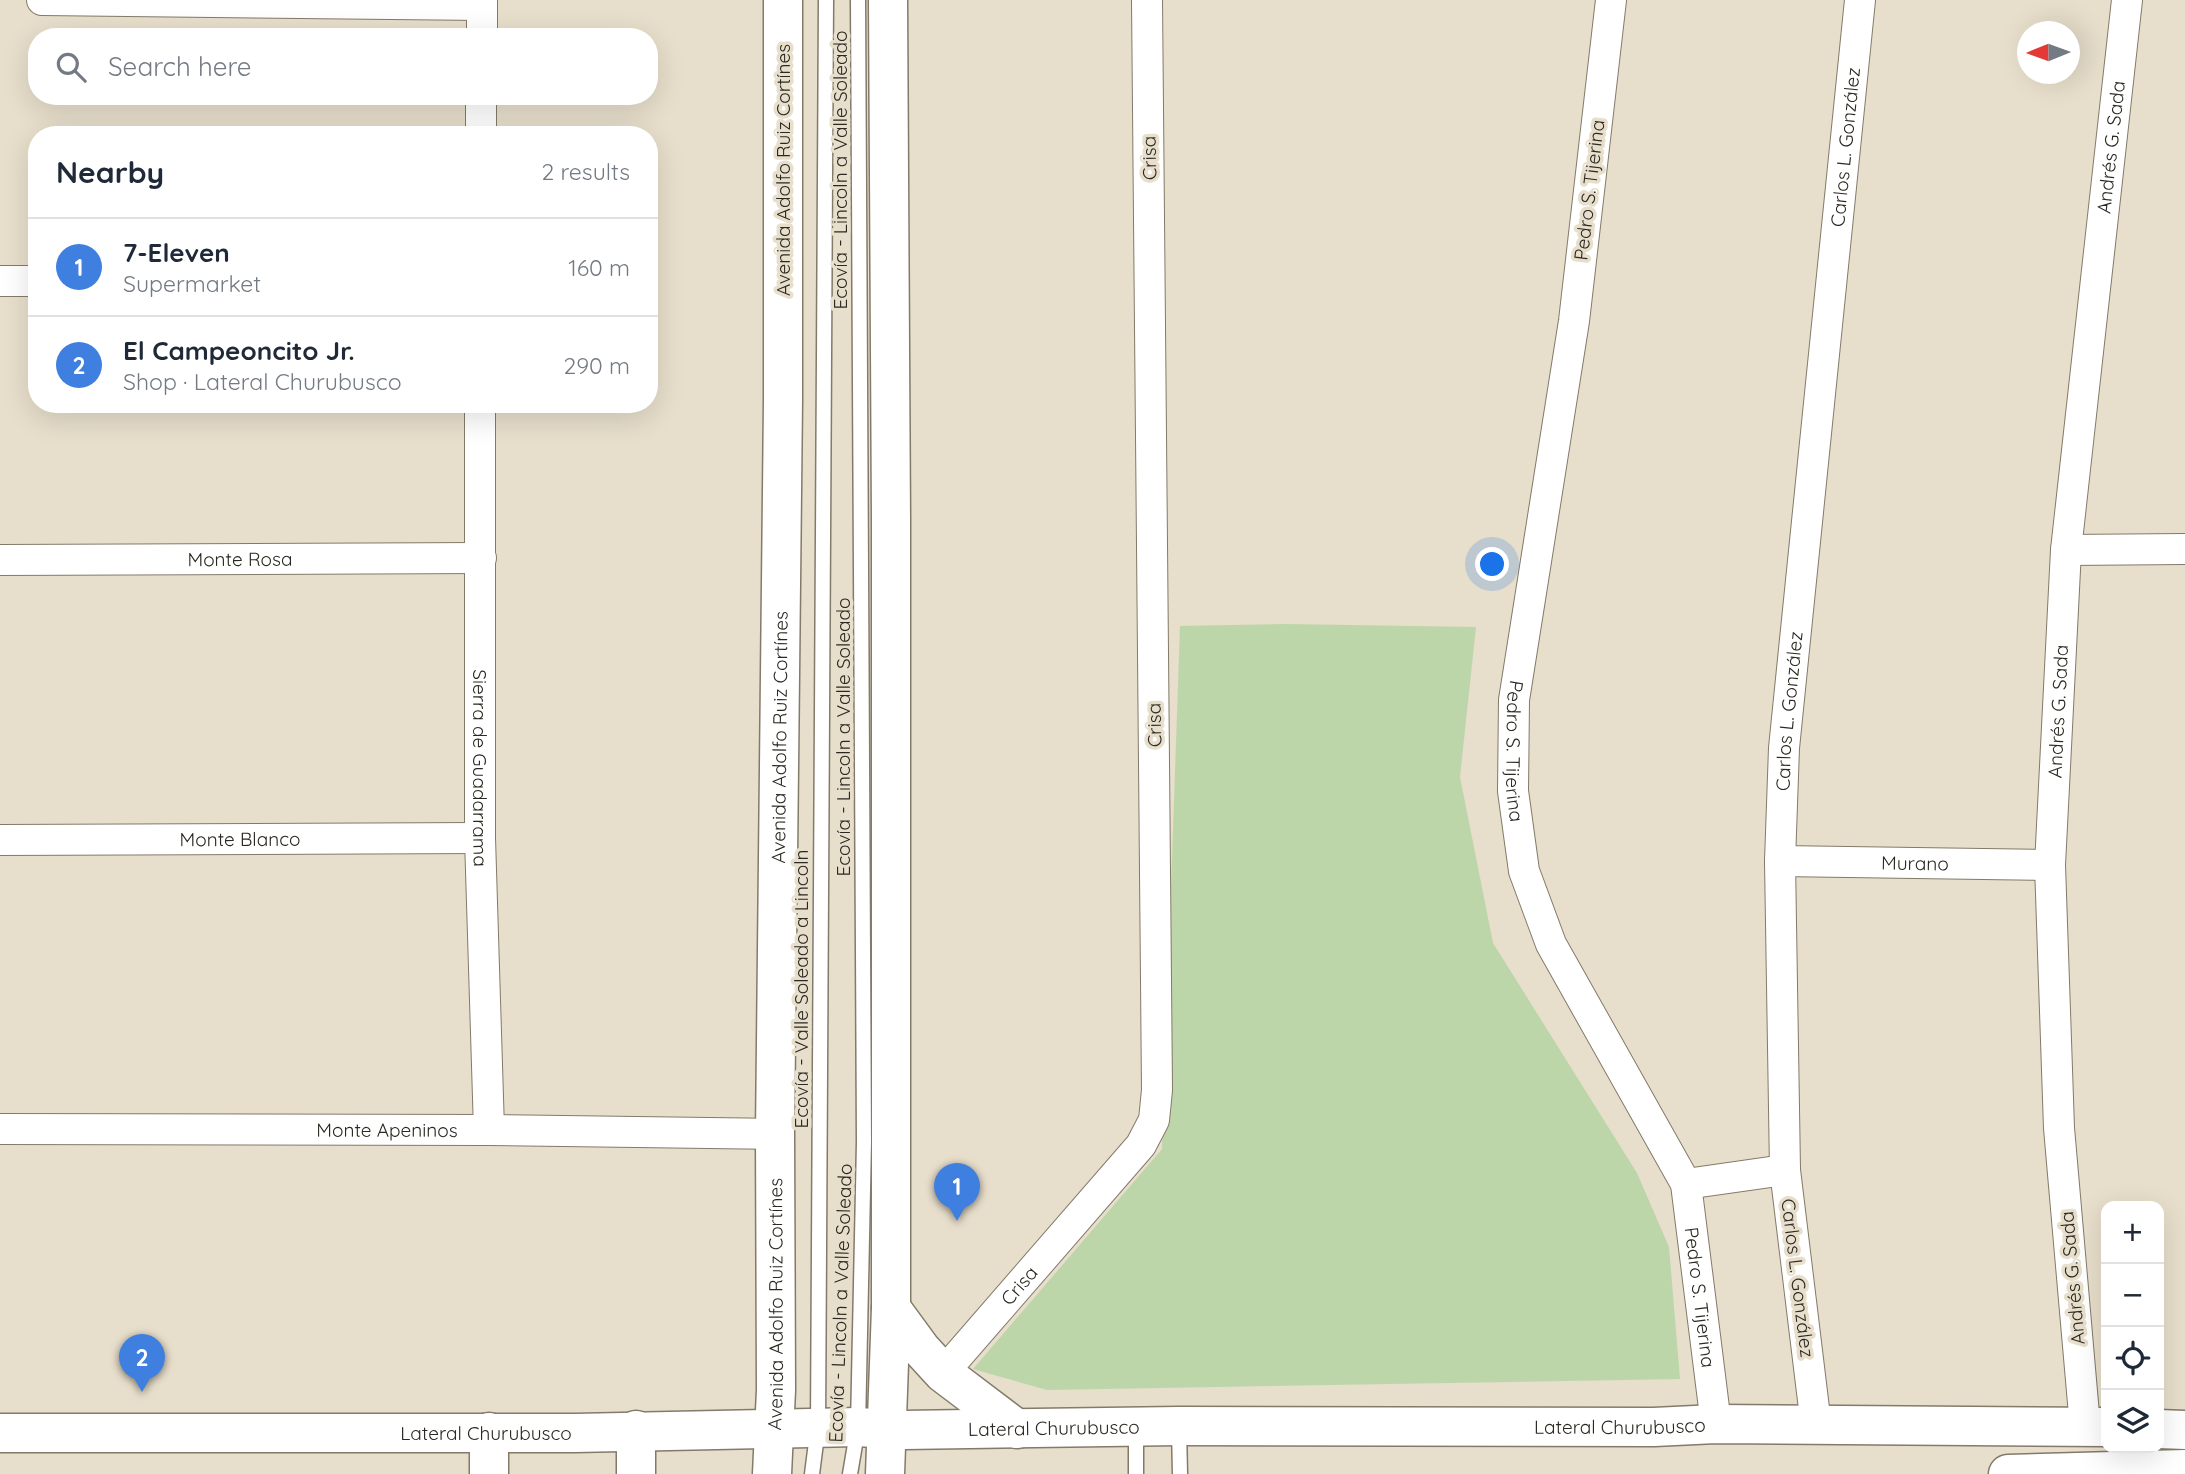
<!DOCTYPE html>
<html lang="en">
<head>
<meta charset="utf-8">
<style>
	:root { --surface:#fff; --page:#f6f6f7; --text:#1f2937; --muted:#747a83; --line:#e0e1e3; --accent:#db2777 }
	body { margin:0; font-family:Quicksand,sans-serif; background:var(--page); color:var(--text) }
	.controls { position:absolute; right:21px; bottom:21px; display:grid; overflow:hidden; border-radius:14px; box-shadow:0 7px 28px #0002 }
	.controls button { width:63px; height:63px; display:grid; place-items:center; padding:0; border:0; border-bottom:2px solid var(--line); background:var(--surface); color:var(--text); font:35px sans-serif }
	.compass { position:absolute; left:2017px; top:21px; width:63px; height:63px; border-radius:50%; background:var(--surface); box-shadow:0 7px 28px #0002; rotate:269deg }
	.you { position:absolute; left:1493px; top:565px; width:24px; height:24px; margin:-18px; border:5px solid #fff; border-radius:50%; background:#1a73e8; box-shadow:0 0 0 10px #1a73e833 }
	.badge { display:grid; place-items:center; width:46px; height:46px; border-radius:50%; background:var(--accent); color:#fff; font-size:23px; font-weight:700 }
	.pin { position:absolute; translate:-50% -58px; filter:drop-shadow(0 2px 4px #0008) }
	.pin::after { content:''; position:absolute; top:37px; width:24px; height:21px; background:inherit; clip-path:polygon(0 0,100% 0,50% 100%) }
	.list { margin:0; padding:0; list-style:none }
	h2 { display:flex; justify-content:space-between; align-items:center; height:91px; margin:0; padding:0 28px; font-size:30px }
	h2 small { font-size:23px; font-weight:400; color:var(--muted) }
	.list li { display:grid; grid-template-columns:46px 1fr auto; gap:21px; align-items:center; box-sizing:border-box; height:98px; padding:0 28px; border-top:2px solid var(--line) }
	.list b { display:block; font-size:26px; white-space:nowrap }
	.list p { margin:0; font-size:23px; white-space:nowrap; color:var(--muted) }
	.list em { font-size:23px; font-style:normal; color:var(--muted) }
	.icon { flex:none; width:38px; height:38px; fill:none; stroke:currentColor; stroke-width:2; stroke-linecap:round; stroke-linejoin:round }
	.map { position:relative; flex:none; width:2185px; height:1474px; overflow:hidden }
	.search { position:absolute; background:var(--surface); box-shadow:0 7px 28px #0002; left:28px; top:28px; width:630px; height:77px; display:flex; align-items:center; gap:18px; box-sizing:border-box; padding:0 24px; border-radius:28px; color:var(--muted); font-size:26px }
	.panel { position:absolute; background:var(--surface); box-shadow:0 7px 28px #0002; left:28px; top:126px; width:630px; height:287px; border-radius:28px }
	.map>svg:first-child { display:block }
	.green { fill:#bdd6a9 }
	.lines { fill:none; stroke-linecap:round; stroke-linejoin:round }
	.lane-casing { stroke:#837a6a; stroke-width:17 }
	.street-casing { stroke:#837a6a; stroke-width:32 }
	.secondary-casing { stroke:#837a6a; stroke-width:41 }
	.primary-casing { stroke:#837a6a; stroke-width:41 }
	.highway-casing { stroke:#837a6a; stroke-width:41 }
	.lane { stroke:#fff; stroke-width:14 }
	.street { stroke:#fff; stroke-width:30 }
	.secondary { stroke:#fff; stroke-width:38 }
	.primary { stroke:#fff; stroke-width:38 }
	.highway { stroke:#fff; stroke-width:38 }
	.labels { text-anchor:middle; stroke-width:7; stroke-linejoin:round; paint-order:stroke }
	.street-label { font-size:19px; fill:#2b2821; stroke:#e7decb }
</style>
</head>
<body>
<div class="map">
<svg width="2185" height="1474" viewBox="0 0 2185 1474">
	<rect width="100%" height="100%" fill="#e7decb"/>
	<path class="green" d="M1285,624l191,3 -16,150 33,166 144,230 32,74 11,132 -633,11 -74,-21 189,-220 18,-523z"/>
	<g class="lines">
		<g class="lane-casing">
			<g id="lane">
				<path d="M1136,1428v46"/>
				<path d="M1179,1428l1,46"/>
				<path d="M812,1474l6,-47 8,-1427"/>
				<path d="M850,1474l8,-47 6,-285 -6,-1142"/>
			</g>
		</g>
		<g class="street-casing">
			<g id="street">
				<path d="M42,0l440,5"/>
				<path id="s1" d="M1611,0l-37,321 -60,379 -1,91 11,80 27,73 135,240 30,240"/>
				<path d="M482,37v-37"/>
				<path d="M481,135v-39"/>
				<path d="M0,281h37"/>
				<path id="s2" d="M480,404v434l9,292"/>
				<path d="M2066,550l119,-1"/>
				<path id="s3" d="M0,560l481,-2"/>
				<path id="s4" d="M0,840l480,-2"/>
				<path id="s5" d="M1780,861l270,4"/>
				<path id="s6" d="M0,1129l489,1 286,4"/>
				<path d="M1686,1184l99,-14"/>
				<path id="s7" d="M943,1373l198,-228 13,-25 3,-30 -10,-1090"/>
				<path id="s8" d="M1816,1425l-31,-255 -5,-309 4,-113 76,-748"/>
				<path id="s9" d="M2085,1426l-26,-298 -9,-263 16,-315 61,-550"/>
			</g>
		</g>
		<g class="secondary-casing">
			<g id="secondary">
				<path d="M2159,1429l26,1"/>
				<path d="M489,1432v42"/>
				<path id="s10" d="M0,1433h575l283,-6 46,3 275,-4 475,1 62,-3 390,3"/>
				<path d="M636,1474v-44"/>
			</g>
		</g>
		<g class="primary-casing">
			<g id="primary">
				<path d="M891,1308l30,41 22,24 74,56"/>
				<path id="s11" d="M772,1474l4,-84 -1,-256 8,-734v-400"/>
				<path d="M885,1474l6,-166v-786l-3,-522"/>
			</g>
		</g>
		<g class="highway-casing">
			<path id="highway" d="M2008,1474l177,-5"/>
		</g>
		<use href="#lane" class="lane"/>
		<use href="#street" class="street"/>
		<use href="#secondary" class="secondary"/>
		<use href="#primary" class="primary"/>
		<use href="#highway" class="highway"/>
	</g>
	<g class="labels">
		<g class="street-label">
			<text dy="7" stroke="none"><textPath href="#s8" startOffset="1283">Carlos L. González</textPath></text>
			<text dy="7" stroke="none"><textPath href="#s9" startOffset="1283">Andrés G. Sada</textPath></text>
			<text transform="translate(1149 158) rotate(-91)" y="7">Crisa</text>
			<text transform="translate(783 170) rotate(-90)" y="7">Avenida Adolfo Ruiz Cortínes</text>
			<text transform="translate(840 170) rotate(-90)" y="7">Ecovía - Lincoln a Valle Soleado</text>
			<text transform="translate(1589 190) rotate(-83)" y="7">Pedro S. Tijerina</text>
			<text dy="7" stroke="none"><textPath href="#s3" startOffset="240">Monte Rosa</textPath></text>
			<text dy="7" stroke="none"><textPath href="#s8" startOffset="716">Carlos L. González</textPath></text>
			<text dy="7" stroke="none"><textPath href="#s9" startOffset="716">Andrés G. Sada</textPath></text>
			<text transform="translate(1154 725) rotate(-91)" y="7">Crisa</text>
			<text dy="7" stroke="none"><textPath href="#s11" startOffset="737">Avenida Adolfo Ruiz Cortínes</textPath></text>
			<text transform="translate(843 737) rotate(-90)" y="7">Ecovía - Lincoln a Valle Soleado</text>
			<text dy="7" stroke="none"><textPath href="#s1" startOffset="758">Pedro S. Tijerina</textPath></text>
			<text dy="7" stroke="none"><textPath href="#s2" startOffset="364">Sierra de Guadarrama</textPath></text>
			<text dy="7" stroke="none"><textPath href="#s4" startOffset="240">Monte Blanco</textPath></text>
			<text dy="7" stroke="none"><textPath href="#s5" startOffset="135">Murano</textPath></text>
			<text transform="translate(801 989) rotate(-90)" y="7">Ecovía - Valle Soleado a Lincoln</text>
			<text dy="7" stroke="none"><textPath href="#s6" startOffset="387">Monte Apeninos</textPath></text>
			<text transform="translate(1798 1278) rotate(83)" y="7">Carlos L. González</text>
			<text transform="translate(2072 1278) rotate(-95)" y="7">Andrés G. Sada</text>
			<text dy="7" stroke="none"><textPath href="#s7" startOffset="116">Crisa</textPath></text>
			<text dy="7" stroke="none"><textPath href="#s1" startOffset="1346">Pedro S. Tijerina</textPath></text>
			<text transform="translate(840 1303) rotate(-88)" y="7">Ecovía - Lincoln a Valle Soleado</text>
			<text dy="7" stroke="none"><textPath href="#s11" startOffset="170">Avenida Adolfo Ruiz Cortínes</textPath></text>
			<text dy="7" stroke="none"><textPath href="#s10" startOffset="1620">Lateral Churubusco</textPath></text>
			<text dy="7" stroke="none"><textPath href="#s10" startOffset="1054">Lateral Churubusco</textPath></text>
			<text dy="7" stroke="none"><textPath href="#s10" startOffset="486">Lateral Churubusco</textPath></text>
		</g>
	</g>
</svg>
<div class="controls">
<button>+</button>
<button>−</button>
<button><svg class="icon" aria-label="locate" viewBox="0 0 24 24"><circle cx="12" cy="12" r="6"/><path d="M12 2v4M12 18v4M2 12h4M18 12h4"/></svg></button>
<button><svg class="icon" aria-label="layers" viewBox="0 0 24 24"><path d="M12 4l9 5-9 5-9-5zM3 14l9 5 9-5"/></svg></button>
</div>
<svg class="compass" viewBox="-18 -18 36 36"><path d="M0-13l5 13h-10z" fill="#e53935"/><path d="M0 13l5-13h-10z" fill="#747a83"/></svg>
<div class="you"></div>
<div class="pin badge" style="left:957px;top:1221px;background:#3f7fe0">1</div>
<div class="pin badge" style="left:142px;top:1392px;background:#3f7fe0">2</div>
<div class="search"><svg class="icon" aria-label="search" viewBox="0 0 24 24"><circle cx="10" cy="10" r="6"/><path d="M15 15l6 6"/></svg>Search here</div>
<section class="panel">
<h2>Nearby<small>2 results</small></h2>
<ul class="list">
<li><span class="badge" style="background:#3f7fe0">1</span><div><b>7-Eleven</b><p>Supermarket</p></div><em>160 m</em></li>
<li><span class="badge" style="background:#3f7fe0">2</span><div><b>El Campeoncito Jr.</b><p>Shop · Lateral Churubusco</p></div><em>290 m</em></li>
</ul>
</section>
</div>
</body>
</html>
